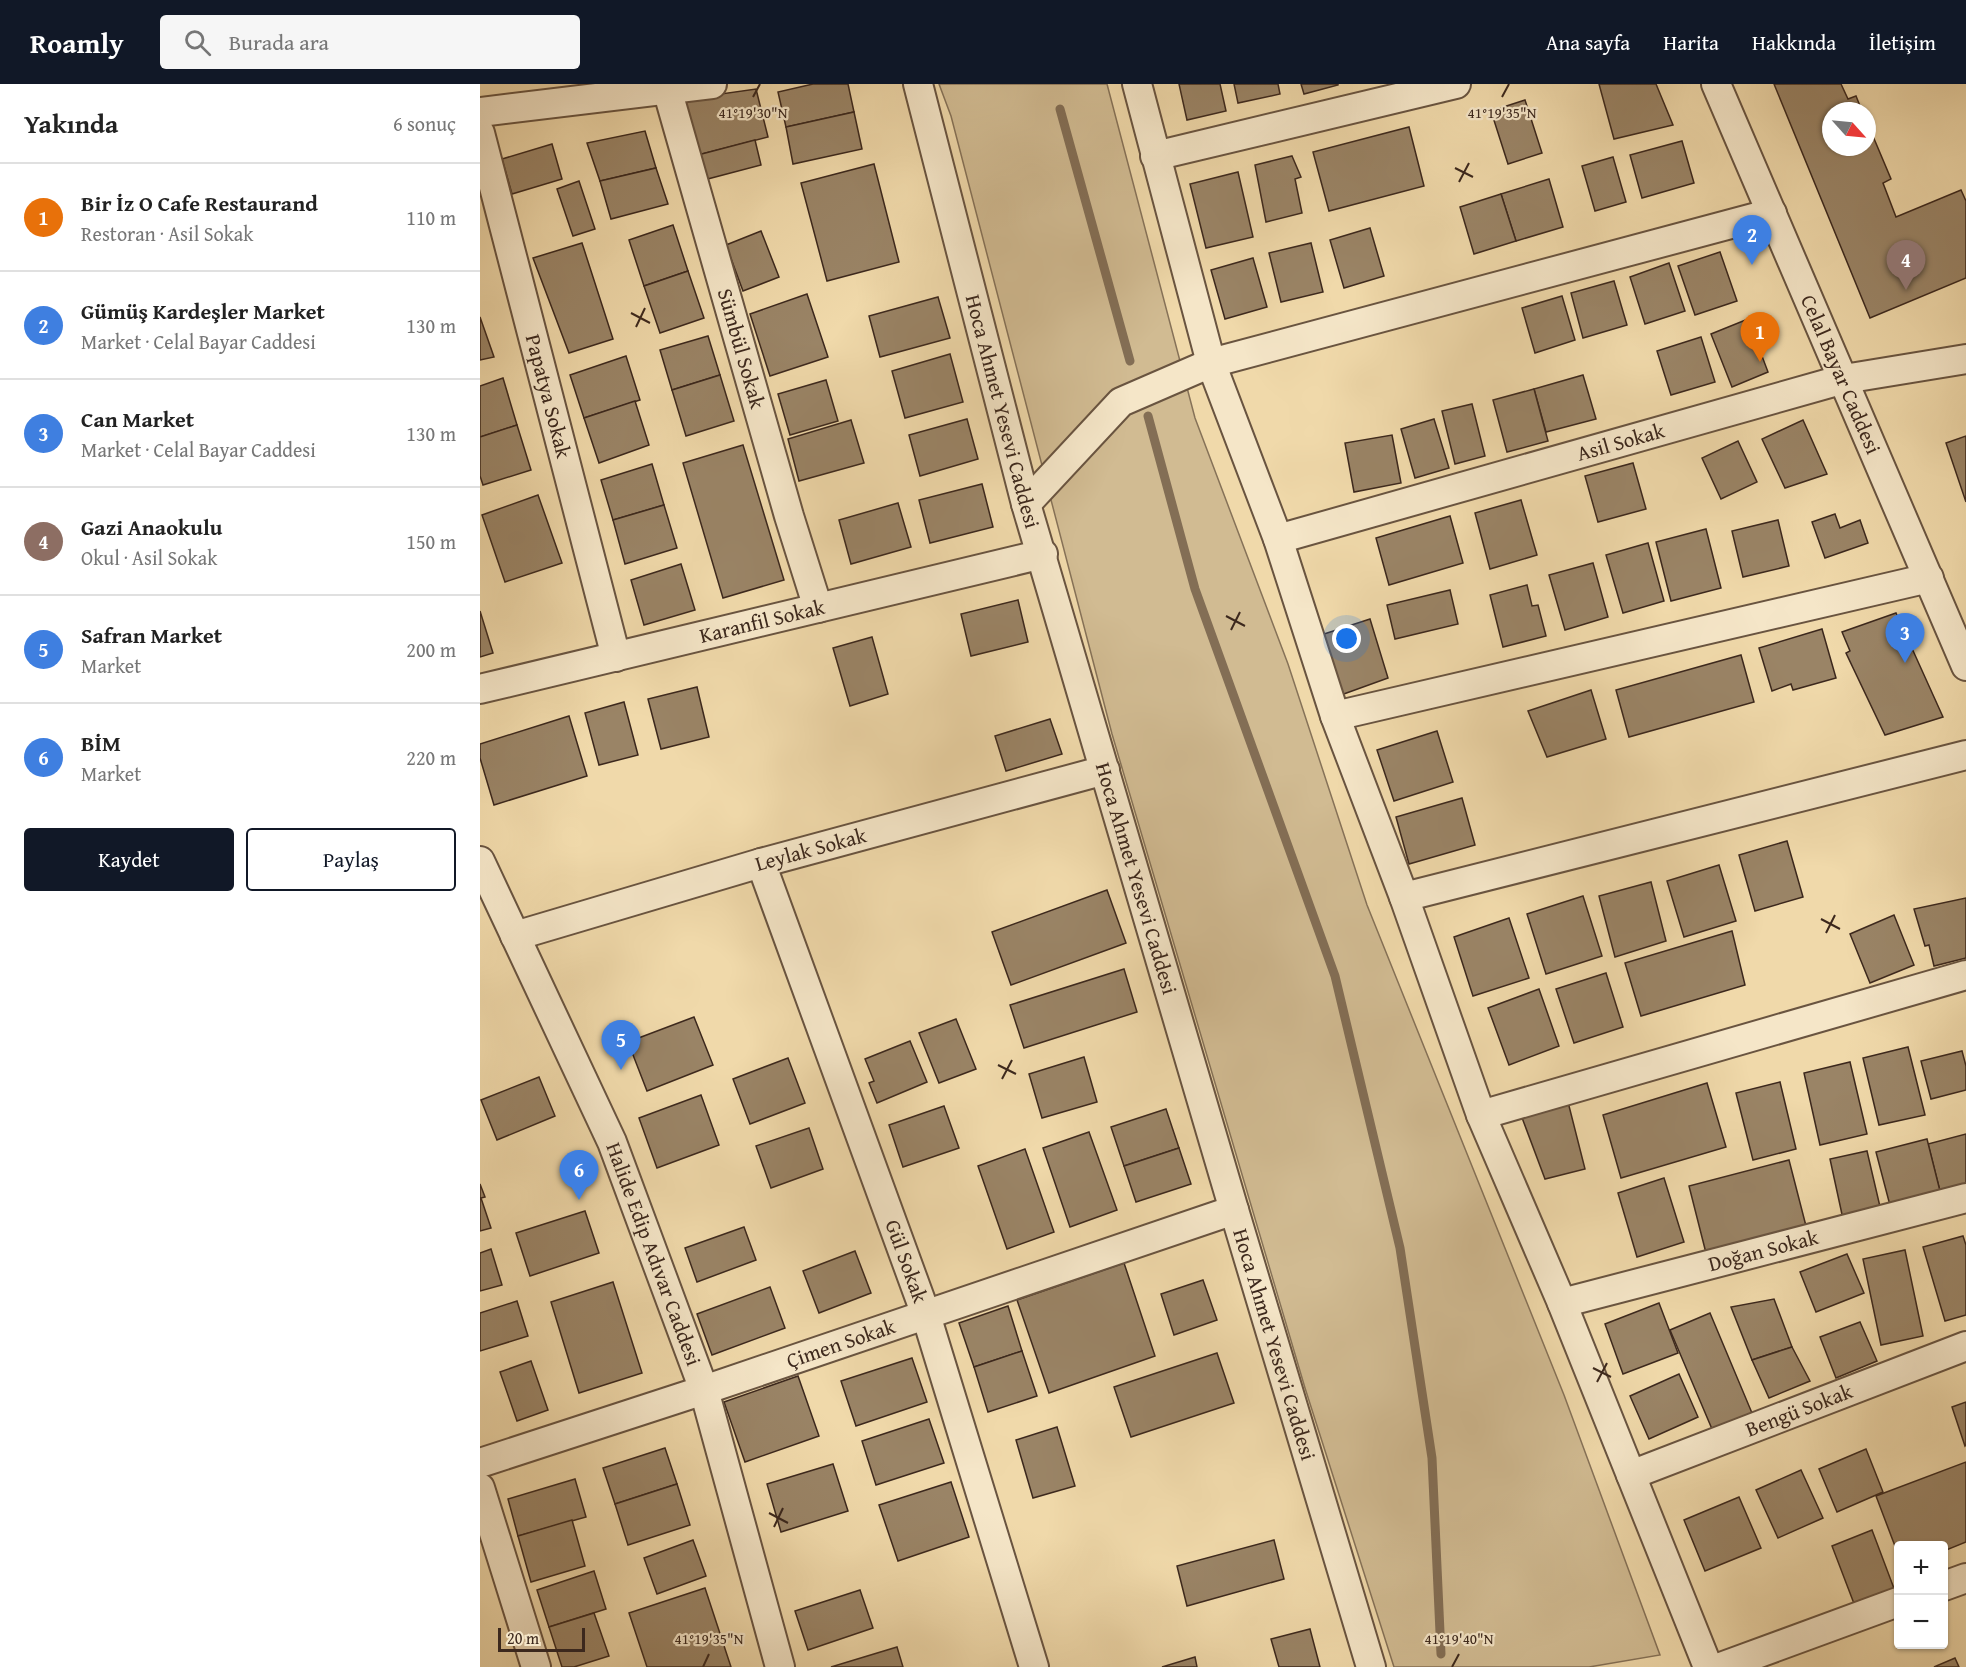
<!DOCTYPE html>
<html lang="tr">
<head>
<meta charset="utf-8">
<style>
	:root { --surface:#fff; --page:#f6f6f6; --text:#222; --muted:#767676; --line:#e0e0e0; --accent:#111827 }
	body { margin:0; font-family:"Gentium Book Plus",serif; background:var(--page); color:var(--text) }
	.controls { position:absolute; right:18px; bottom:18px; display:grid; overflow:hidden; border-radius:6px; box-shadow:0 2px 4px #0004 }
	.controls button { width:54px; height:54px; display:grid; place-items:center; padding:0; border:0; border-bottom:2px solid var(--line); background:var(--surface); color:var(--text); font:30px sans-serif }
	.compass { position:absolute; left:1342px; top:18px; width:54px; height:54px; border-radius:50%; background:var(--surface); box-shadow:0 2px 4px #0004; rotate:117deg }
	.scale { position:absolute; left:18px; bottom:15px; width:87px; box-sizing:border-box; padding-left:6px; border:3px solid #3c281d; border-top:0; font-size:16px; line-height:21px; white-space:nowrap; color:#3c281d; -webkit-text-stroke:4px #f5e6c8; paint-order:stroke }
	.you { position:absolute; left:867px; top:555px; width:21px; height:21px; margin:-15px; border:4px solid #fff; border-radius:50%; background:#1a73e8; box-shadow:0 0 0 9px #1a73e833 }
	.badge { display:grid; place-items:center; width:39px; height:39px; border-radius:50%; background:var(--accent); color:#fff; font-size:20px; font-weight:700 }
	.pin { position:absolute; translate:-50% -50px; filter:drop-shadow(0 2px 3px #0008) }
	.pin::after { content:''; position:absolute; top:32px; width:21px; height:18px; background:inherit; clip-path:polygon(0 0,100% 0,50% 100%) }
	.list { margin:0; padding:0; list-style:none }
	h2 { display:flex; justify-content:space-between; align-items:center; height:78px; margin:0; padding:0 24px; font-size:26px }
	h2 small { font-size:20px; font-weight:400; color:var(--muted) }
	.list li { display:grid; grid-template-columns:39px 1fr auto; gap:18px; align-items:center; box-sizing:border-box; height:108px; padding:0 24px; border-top:2px solid var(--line) }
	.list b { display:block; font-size:22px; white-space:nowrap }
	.list p { margin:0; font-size:20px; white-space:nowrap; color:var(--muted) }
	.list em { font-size:20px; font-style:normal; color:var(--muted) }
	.actions { display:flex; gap:12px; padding:18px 24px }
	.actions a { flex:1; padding:14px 0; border:2px solid var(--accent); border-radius:6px; text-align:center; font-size:21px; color:var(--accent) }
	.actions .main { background:var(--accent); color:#fff }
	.icon { flex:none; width:33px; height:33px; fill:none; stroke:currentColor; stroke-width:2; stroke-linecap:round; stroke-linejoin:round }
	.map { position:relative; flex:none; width:1486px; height:1583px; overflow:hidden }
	header { display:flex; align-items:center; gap:36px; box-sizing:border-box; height:84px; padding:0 30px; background:var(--accent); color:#fff }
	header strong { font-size:28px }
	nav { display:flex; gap:33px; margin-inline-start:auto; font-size:21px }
	.search { width:420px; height:54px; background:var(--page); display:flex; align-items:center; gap:15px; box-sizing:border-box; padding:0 21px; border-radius:6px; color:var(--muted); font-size:22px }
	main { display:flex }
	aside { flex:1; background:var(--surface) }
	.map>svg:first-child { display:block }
	.green { fill:#d1bb92; stroke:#867258; stroke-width:1.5 }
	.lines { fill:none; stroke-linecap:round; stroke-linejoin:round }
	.stream { stroke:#836e55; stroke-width:9 }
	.building { fill:#9a8466; stroke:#3c281d; stroke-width:1.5 }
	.minor-casing { stroke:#695440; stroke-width:32 }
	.minor { stroke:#f5e6c8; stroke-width:28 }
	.ticks { fill:none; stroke:#3c281d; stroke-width:2 }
	.labels { text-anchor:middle; stroke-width:4.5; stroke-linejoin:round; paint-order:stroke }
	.street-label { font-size:21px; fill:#3c281d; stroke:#f5e6c8 }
	.ticks-label { font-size:15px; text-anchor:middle; fill:#3c281d; stroke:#f5e6c8; stroke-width:4.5; stroke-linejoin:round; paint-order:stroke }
</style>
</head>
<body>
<header>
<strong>Roamly</strong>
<div class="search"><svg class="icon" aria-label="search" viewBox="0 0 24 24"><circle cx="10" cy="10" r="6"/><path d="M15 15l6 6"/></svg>Burada ara</div>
<nav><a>Ana sayfa</a><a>Harita</a><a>Hakkında</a><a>İletişim</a></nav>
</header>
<main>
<aside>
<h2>Yakında<small>6 sonuç</small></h2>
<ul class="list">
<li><span class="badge" style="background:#e8710a">1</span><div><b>Bir İz O Cafe Restaurand</b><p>Restoran · Asil Sokak</p></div><em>110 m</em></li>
<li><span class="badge" style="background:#3f7fe0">2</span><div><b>Gümüş Kardeşler Market</b><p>Market · Celal Bayar Caddesi</p></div><em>130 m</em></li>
<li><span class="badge" style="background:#3f7fe0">3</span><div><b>Can Market</b><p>Market · Celal Bayar Caddesi</p></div><em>130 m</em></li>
<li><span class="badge" style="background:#8d6e63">4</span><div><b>Gazi Anaokulu</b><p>Okul · Asil Sokak</p></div><em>150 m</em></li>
<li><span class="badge" style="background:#3f7fe0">5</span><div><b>Safran Market</b><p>Market</p></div><em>200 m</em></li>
<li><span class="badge" style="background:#3f7fe0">6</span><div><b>BİM</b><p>Market</p></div><em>220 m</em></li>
</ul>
<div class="actions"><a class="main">Kaydet</a><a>Paylaş</a></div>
</aside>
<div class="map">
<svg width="1486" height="1583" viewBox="0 0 1486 1583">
	<rect width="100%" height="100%" fill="#f0d9aa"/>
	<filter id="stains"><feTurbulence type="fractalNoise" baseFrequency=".00333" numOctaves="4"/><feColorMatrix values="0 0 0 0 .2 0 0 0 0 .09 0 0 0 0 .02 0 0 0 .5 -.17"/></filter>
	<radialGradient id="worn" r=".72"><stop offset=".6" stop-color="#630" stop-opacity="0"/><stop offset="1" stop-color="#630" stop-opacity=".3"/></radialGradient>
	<path class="green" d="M459,0h168l88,334 93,246 79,241 197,490 96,260 -71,12h-195l-89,-279 -193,-654 -161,-618z"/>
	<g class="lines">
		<g class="stream">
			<path d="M580,25l70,252"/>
			<path d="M668,332l47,173 140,387 65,272 32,210 9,196"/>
		</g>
	</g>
	<g class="building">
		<path d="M333,0h35l6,28 -68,15 -8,-35z"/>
		<path d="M699,0h41l6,27 -39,9z"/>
		<path d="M754,0h44l2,10 -42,9z"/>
		<path d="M821,0h37v1l-34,9z"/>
		<path d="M1119,0h57l17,41 -59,14z"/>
		<path d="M1294,0h67l7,15 8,-3 6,15h-31v36h36v-25l24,57 -8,4 13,34 65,-27 5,11v77l-96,40z"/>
		<path d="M276,5l12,48 -74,19 -16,-56z"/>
		<path d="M1045,16l17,53 -34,11 -17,-53z"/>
		<path d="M374,28l8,37 -69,15 -7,-37z"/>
		<path d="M929,43l15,59 -95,25 -16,-59z"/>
		<path d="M165,47l11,37 -56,13 -13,-38z"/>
		<path d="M275,56l6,25 -61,16 -6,-25z"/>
		<path d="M1202,57l12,42 -52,15 -12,-43z"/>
		<path d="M72,60l10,35 -50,15 -10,-35z"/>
		<path d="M812,72l9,21 -6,2 7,34 -36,9 -11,-57z"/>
		<path d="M1133,73l13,45 -31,9 -13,-45z"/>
		<path d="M394,80l25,98 -72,19 -26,-98z"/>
		<path d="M176,84l12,36 -57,15 -11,-38z"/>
		<path d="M758,88l15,65 -47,11 -16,-64z"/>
		<path d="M1069,95l14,48 -47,14 -15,-47z"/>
		<path d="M99,97l16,48 -22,7 -16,-47z"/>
		<path d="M1021,110l15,47 -42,13 -14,-47z"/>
		<path d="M193,141l15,46 -44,15 -15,-46z"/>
		<path d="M890,144l14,48 -40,12 -14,-48z"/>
		<path d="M281,147l18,46 -36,14 -17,-46z"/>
		<path d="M102,159l31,96 -44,14 -36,-95z"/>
		<path d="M831,159l12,49 -42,10 -12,-49z"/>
		<path d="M1240,168l17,49 -42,14 -17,-49z"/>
		<path d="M773,174l14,49 -42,12 -14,-49z"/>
		<path d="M1189,179l16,48 -40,13 -15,-47z"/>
		<path d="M208,187l16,47 -44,15 -16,-47z"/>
		<path d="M1134,197l13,44 -44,13 -12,-45z"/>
		<path d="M327,210l21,63 -58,19 -20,-62z"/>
		<path d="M1082,212l13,44 -40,13 -13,-45z"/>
		<path d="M458,213l12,41 -70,19 -11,-41z"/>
		<path d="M0,233l14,40 -14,3z"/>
		<path d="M1268,235l20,53 -36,15 -21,-53z"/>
		<path d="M228,252l12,39 -48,15 -12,-40z"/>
		<path d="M1221,253l14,45 -44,13 -14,-44z"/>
		<path d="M470,270l13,48 -58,16 -13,-47z"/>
		<path d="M146,272l14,44 -56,18 -14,-43z"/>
		<path d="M240,291l14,46 -48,15 -14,-46z"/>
		<path d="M1103,291l13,44 -50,13 -12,-43z"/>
		<path d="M23,294l14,47 -37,12v-51z"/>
		<path d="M346,296l12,41 -48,14 -12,-41z"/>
		<path d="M1054,305l14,52 -41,11 -14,-52z"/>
		<path d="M155,317l14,44 -50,18 -15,-45z"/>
		<path d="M992,320l13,52 -30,8 -13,-53z"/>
		<path d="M487,335l11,40 -58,17 -11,-41z"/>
		<path d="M954,335l15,49 -34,10 -14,-49z"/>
		<path d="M371,336l13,43 -65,18 -11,-42z"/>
		<path d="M1323,336l24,54 -42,14 -23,-49z"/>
		<path d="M37,341l14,45 -48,15 -3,-9v-39z"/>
		<path d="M912,351l9,48 -47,9 -9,-49z"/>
		<path d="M1486,352v66l-20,-59z"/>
		<path d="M1258,357l19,41 -36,17 -19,-41z"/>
		<path d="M263,361l41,135 -61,18 -40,-135z"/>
		<path d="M1153,379l13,46 -48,13 -13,-46z"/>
		<path d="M172,380l12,41 -51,15 -12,-40z"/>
		<path d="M502,400l11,43 -63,16 -11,-43z"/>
		<path d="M58,411l24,68 -57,19 -23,-67z"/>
		<path d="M1041,416l16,55 -47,14 -15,-56z"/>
		<path d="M418,419l13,44 -60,17 -12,-44z"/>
		<path d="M184,421l13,43 -52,16 -12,-44z"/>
		<path d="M1355,430l5,14 20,-8 8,23 -43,15 -13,-36z"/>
		<path d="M970,432l13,47 -74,22 -13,-47z"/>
		<path d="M1298,436l11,46 -46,11 -11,-46z"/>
		<path d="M1226,445l15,59 -50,13 -15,-59z"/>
		<path d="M1168,459l16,58 -41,12 -17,-58z"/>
		<path d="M1113,479l15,54 -43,13 -16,-55z"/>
		<path d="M201,480l14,46 -51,15 -13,-45z"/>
		<path d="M1047,501l5,21 6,-1 8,31 -43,11 -13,-52z"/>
		<path d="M970,506l8,34 -63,15 -8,-34z"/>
		<path d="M538,516l10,42 -57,14 -10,-42z"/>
		<path d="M0,527l13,42 -13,4z"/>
		<path d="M1416,529l47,104 -58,18 -39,-82 4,-2 -8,-19z"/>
		<path d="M890,535l18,59 -47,17 -20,-60z"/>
		<path d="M1342,545l14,49 -43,12 -2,-6 -19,7 -13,-43z"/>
		<path d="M392,553l16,57 -38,12 -17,-58z"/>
		<path d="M1261,571l13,47 -125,35 -13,-47z"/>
		<path d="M217,603l12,50 -48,12 -13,-50z"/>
		<path d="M1111,606l15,49 -59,18 -19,-46z"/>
		<path d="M144,618l14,53 -39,10 -14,-52z"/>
		<path d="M89,632l18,60 -93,29 -14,-47v-14z"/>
		<path d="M570,635l12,35 -56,17 -11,-35z"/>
		<path d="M957,647l16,51 -59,19 -17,-51z"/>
		<path d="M982,714l13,47 -66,19 -13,-47z"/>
		<path d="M1307,757l16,56 -48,14 -16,-56z"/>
		<path d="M1239,781l17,56 -52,16 -17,-56z"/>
		<path d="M1171,798l15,59 -51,16 -16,-61z"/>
		<path d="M627,806l19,53 -115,42 -19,-53z"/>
		<path d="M1103,812l19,60 -56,18 -19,-60z"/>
		<path d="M1486,814v60l-32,8 -5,-21 -4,1 -11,-37z"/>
		<path d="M1414,831l20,50 -44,18 -20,-49z"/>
		<path d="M1029,834l20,60 -56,18 -19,-59z"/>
		<path d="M1252,847l13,54 -104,31 -16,-53z"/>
		<path d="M644,885l13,43 -113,36 -14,-43z"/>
		<path d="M1126,889l17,54 -49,16 -18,-54z"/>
		<path d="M1059,905l20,57 -50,19 -21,-57z"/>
		<path d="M214,933l19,48 -66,26 -19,-49z"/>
		<path d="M476,935l20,50 -37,14 -20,-50z"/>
		<path d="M430,957l17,41 -50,21 -8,-20 5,-2 -9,-22z"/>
		<path d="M1428,963l17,68 -46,10 -16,-67z"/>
		<path d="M1482,967l4,15v24l-35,9 -10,-38z"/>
		<path d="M604,973l13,45 -55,16 -13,-44z"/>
		<path d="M308,974l17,45 -55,21 -17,-45z"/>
		<path d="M1370,978l17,72 -47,11 -16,-72z"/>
		<path d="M59,993l16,39 -58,24 -16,-40z"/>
		<path d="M1300,998l16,67 -43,11 -17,-67z"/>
		<path d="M1227,999l19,64 -105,31 -18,-63z"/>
		<path d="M221,1011l18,50 -62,23 -18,-50z"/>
		<path d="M1088,1018l17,67 -40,10 -24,-64z"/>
		<path d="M464,1022l15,42 -56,19 -14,-42z"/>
		<path d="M686,1025l13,39 -55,18 -13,-39z"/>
		<path d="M329,1044l14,41 -52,19 -15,-42z"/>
		<path d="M609,1048l28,78 -47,17 -27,-79z"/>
		<path d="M1486,1050v59l-24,6 -14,-55z"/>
		<path d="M1447,1055l15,60 -50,14 -16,-61z"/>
		<path d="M699,1064l12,36 -55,18 -12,-36z"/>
		<path d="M545,1065l29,83 -47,17 -29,-83z"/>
		<path d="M1387,1067l14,60 -38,8 -13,-60z"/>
		<path d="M1309,1076l17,66 -100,27 -17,-67z"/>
		<path d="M1184,1094l20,64 -47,15 -19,-64z"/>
		<path d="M0,1100l5,13 -4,1 10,30 -11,3z"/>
		<path d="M105,1127l14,42 -69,23 -14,-43z"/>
		<path d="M264,1143l12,33 -59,22 -12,-34z"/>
		<path d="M1483,1152l3,9v70l-21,6 -22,-74z"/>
		<path d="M11,1165l11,36 -22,6v-38z"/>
		<path d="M1425,1166l18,86 -42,9 -18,-86z"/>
		<path d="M375,1167l16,42 -52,20 -16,-42z"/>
		<path d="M1367,1170l17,39 -48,19 -16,-40z"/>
		<path d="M644,1179l31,93 -106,37 -32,-93z"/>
		<path d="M723,1196l14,40 -43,15 -13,-41z"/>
		<path d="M133,1198l29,91 -63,20 -28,-91z"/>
		<path d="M290,1203l15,41 -73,27 -15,-41z"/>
		<path d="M1294,1215l18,48 -40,13 -21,-53z"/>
		<path d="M37,1217l11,35 -48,15v-38z"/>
		<path d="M1179,1219l19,50 -55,21 -18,-50z"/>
		<path d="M528,1222l14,45 -48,16 -15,-44z"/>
		<path d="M1230,1229l42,100 -40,16 -42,-99z"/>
		<path d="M1380,1238l17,39 -41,17 -16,-41z"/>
		<path d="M1312,1263l18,34 -41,17 -17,-38z"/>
		<path d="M542,1267l15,45 -49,16 -14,-45z"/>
		<path d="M737,1269l17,50 -103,34 -17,-50z"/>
		<path d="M432,1274l15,44 -71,24 -15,-45z"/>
		<path d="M51,1277l17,49 -31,11 -17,-49z"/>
		<path d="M1199,1290l19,43 -49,22 -19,-43z"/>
		<path d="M318,1292l21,60 -74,26 -21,-60z"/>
		<path d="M1486,1318v43l-1,1 -13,-39z"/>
		<path d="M449,1335l15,44 -68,22 -14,-44z"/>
		<path d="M577,1343l18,59 -42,12 -17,-58z"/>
		<path d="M185,1364l12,36 -62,20 -12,-36z"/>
		<path d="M1386,1365l17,43 -46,20 -18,-43z"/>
		<path d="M1486,1378v80l-22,9v-5h-46v8l-22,-58z"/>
		<path d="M353,1380l15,47 -67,21 -14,-48z"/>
		<path d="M1321,1386l22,48 -45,20 -22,-48z"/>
		<path d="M95,1395l11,38 -68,19 -10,-37z"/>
		<path d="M471,1398l18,55 -71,24 -19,-56z"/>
		<path d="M197,1400l13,41 -62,20 -13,-41z"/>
		<path d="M1259,1413l22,51 -56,23 -21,-51z"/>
		<path d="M92,1436l13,46 -54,16 -13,-46z"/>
		<path d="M1392,1446l26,69 -40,15 -26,-68z"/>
		<path d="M213,1456l13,36 -49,18 -13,-36z"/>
		<path d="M794,1456l10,39 -97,27 -10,-40z"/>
		<path d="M114,1487l12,38 -57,18 -12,-37z"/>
		<path d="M225,1504l26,79h-84l-18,-54z"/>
		<path d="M380,1506l13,38 -65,22 -13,-39z"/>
		<path d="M114,1529l15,43 -35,11h-12l-13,-40z"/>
		<path d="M830,1545l10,38h-41l-8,-28z"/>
		<path d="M417,1563l6,20h-72z"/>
		<path d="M715,1573l2,10h-35z"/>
		<path d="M1475,1574l4,9h-25z"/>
	</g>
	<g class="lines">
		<g class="minor-casing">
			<g id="minor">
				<path id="s1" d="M438,0l108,420 208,706 137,457"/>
				<path d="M657,0l74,279 67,176 57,177 69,181 77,218 81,188 146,364"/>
				<path id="s2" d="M1236,0l250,582"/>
				<path id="s3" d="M187,5l122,427 29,92"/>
				<path d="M0,28l232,-28"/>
				<path id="s4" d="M0,49l136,524"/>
				<path d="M675,72l301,-72"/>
				<path d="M546,420l95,-102 90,-39 561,-150"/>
				<path id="s5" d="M798,455l566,-160 122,-20"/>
				<path id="s6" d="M0,605l563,-135"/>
				<path d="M855,632l594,-138"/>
				<path id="s7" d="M0,777l132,281 92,248 76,277"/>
				<path id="s8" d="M281,779l165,452 108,352"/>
				<path d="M924,813l562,-142"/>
				<path id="s9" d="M35,852l246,-73 344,-93"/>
				<path d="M1001,1031l485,-140"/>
				<path id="s10" d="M1082,1219l404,-105"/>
				<path id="s11" d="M0,1379l224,-73 530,-180"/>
				<path id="s12" d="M1151,1391l335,-129"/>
				<path d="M0,1404l56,179"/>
				<path d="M1464,1502l22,-8"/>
				<path d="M1241,1583l177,-65"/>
			</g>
		</g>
		<use href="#minor" class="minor"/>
	</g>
	<path class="ticks" d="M273,13l7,-13M1022,13l7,-13M975,84l18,9M979,98l10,-19M151,229l19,10M156,243l9,-19M746,532l19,10M751,546l9,-18M1341,835l19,10M1346,849l9,-18M518,981l18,9M522,995l10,-19M1113,1284l18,9M1117,1298l10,-19M289,1429l19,10M294,1443l9,-19M223,1583l6,-13M972,1583l7,-13"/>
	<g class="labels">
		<g class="street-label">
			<text dy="7" stroke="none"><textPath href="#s3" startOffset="270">Sümbül Sokak</textPath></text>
			<text dy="7" stroke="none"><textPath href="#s2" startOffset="316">Celal Bayar Caddesi</textPath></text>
			<text dy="7" stroke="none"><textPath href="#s4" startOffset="272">Papatya Sokak</textPath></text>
			<text dy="7" stroke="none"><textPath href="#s1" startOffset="338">Hoca Ahmet Yesevi Caddesi</textPath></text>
			<text dy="7" stroke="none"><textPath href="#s5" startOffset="356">Asil Sokak</textPath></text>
			<text dy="7" stroke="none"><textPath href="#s6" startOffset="290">Karanfil Sokak</textPath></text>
			<text dy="7" stroke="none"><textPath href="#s9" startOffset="308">Leylak Sokak</textPath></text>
			<text dy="7" stroke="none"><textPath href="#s1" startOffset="824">Hoca Ahmet Yesevi Caddesi</textPath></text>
			<text dy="7" stroke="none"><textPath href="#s10" startOffset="208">Doğan Sokak</textPath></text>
			<text dy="7" stroke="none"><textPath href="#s7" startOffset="430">Halide Edip Adıvar Caddesi</textPath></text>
			<text dy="7" stroke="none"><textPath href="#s8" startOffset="424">Gül Sokak</textPath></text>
			<text dy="7" stroke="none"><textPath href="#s11" startOffset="380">Çimen Sokak</textPath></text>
			<text dy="7" stroke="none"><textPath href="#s1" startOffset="1310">Hoca Ahmet Yesevi Caddesi</textPath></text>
			<text dy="7" stroke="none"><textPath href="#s12" startOffset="180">Bengü Sokak</textPath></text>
		</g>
	</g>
	<g class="ticks-label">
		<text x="273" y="34">41°19'30"N</text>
		<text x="1022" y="34">41°19'35"N</text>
		<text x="229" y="1560">41°19'35"N</text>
		<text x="979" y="1560">41°19'40"N</text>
	</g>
	<rect width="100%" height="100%" filter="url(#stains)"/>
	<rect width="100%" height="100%" fill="url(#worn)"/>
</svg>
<div class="controls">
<button>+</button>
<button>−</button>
</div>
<svg class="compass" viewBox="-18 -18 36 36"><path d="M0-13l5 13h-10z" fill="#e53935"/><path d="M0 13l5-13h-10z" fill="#767676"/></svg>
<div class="scale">20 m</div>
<div class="you"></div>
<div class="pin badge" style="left:1280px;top:278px;background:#e8710a">1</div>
<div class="pin badge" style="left:1272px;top:181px;background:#3f7fe0">2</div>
<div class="pin badge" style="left:1425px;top:579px;background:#3f7fe0">3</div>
<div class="pin badge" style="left:1426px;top:206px;background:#8d6e63">4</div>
<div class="pin badge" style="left:141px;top:986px;background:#3f7fe0">5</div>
<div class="pin badge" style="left:99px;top:1116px;background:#3f7fe0">6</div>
</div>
</main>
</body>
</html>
